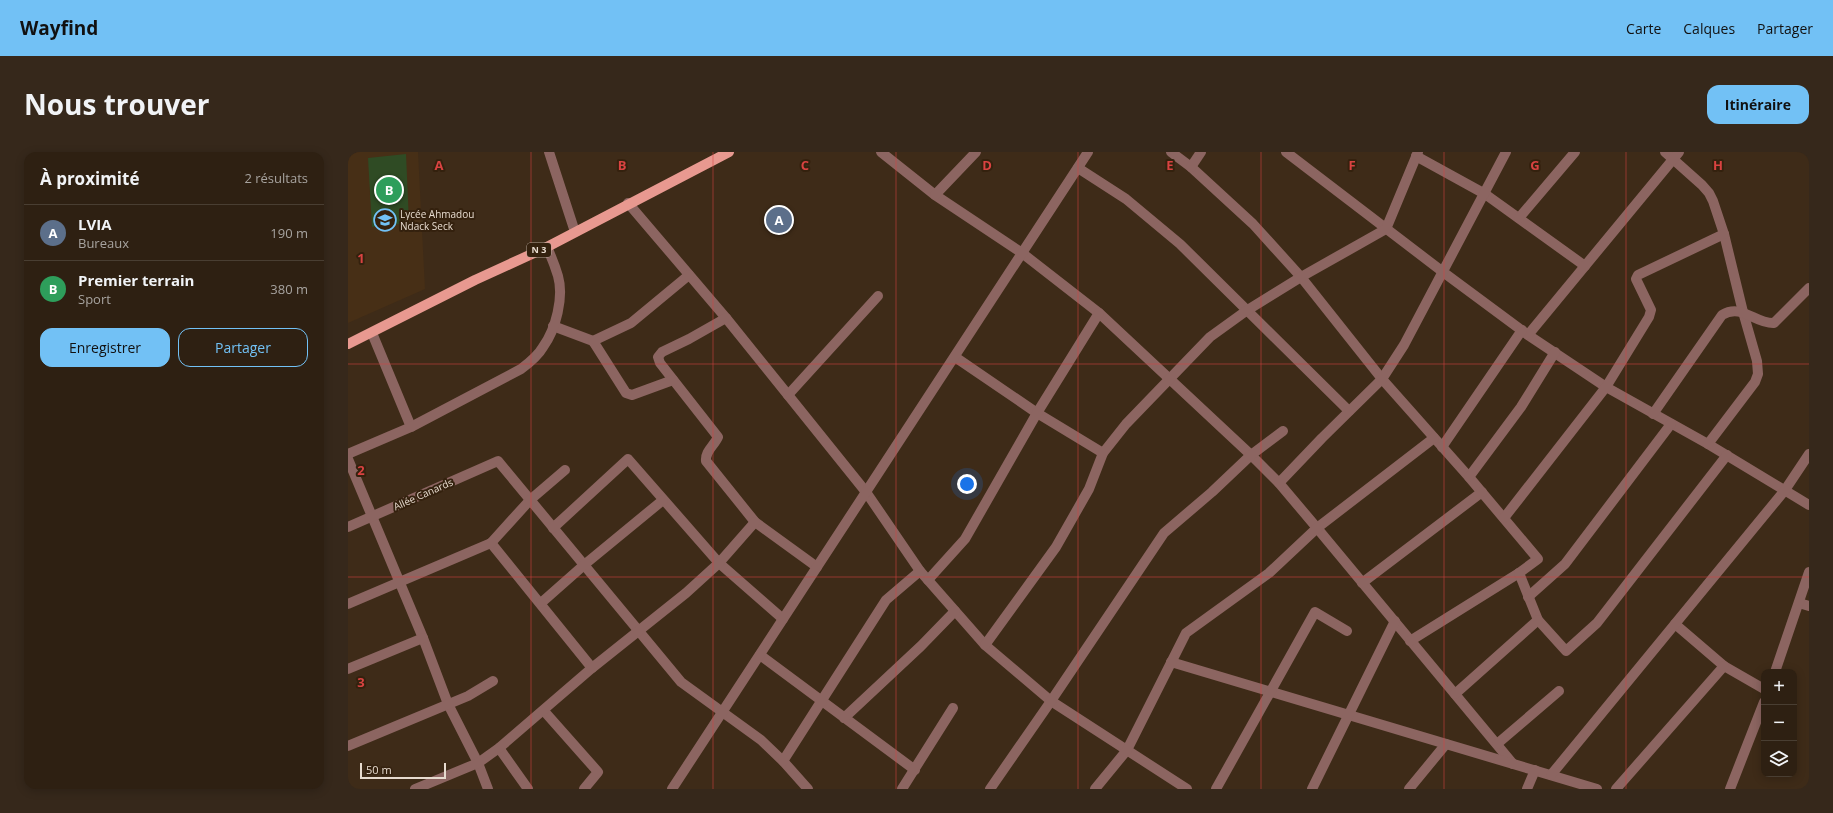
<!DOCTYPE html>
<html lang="fr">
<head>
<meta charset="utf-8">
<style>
	:root { --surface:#2e2012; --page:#36281b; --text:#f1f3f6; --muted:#a7a39f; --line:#493e32; --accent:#72c1f5 }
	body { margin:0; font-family:"Open Sans",sans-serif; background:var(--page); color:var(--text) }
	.controls { position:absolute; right:12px; bottom:12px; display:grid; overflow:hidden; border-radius:8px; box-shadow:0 2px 10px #0003 }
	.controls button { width:36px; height:36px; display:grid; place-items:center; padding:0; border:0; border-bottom:1px solid var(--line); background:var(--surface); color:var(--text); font:20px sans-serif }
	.scale { position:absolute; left:12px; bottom:10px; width:86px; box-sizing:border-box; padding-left:4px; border:2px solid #e7dbcf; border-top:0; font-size:11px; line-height:14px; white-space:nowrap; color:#e7dbcf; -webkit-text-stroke:3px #34210e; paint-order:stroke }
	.you { position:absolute; left:619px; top:332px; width:14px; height:14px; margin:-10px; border:3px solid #fff; border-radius:50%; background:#1a73e8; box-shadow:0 0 0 6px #1a73e833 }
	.badge { display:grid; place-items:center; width:26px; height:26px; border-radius:50%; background:var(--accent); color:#fff; font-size:13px; font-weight:700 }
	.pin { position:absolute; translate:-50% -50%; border:2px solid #fff; box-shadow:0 1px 4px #0006 }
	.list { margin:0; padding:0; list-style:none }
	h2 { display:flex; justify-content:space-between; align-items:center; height:52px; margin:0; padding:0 16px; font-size:17px }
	h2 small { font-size:13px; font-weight:400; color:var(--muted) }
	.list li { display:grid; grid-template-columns:26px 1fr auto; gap:12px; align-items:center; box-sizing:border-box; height:56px; padding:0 16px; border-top:1px solid var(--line) }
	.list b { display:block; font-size:15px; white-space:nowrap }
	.list p { margin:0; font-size:13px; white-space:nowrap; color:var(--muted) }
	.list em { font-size:13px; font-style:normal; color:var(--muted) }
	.actions { display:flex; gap:8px; padding:12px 16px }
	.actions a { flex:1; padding:9px 0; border:1px solid var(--accent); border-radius:12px; text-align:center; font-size:14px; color:var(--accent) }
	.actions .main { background:var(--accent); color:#111 }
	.icon { flex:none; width:22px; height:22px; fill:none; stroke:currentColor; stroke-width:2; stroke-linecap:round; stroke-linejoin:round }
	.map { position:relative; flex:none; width:1461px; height:637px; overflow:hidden; border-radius:12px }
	header { display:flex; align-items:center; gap:24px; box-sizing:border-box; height:56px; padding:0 20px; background:var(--accent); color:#111 }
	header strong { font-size:19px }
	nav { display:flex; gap:22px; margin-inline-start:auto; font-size:14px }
	.intro { display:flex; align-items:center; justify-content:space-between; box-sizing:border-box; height:96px; padding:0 24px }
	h1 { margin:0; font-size:28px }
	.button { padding:10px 18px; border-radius:12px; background:var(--accent); color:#111; font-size:14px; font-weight:700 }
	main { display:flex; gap:24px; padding:0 24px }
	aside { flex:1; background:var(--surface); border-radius:12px; box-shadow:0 2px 10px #0003 }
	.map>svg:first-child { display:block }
	.built { fill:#472f16 }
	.green { fill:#2f4b24 }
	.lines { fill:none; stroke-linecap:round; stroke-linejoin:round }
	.minor { stroke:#8c6561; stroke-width:10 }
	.major { stroke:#e89990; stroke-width:10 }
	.grid { fill:none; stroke:#d94341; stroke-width:1; stroke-opacity:0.55 }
	.labels { text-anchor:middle; stroke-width:4; stroke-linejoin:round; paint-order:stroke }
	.shield { fill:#34210e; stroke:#b1a395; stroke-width:1 }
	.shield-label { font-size:9px; font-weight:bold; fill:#e7dbcf }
	.poi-label { font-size:10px; fill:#e7dbcf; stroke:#34210e; text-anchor:start }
	.street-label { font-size:10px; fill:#e7dbcf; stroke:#34210e }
	.grid-label { font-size:13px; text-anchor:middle; font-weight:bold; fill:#d94341; stroke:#34210e; stroke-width:4; stroke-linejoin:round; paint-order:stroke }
</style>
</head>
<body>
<header>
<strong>Wayfind</strong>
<nav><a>Carte</a><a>Calques</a><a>Partager</a></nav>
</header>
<div class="intro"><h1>Nous trouver</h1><a class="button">Itinéraire</a></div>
<main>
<aside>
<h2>À proximité<small>2 résultats</small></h2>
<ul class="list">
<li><span class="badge" style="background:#5c6f8a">A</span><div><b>LVIA</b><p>Bureaux</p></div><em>190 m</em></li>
<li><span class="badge" style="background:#2e9e5b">B</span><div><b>Premier terrain</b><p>Sport</p></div><em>380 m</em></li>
</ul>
<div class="actions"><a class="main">Enregistrer</a><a>Partager</a></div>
</aside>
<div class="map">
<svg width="1461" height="637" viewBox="0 0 1461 637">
	<rect width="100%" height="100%" fill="#3e2b18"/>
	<path class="built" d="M0,0h70l7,137 -77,34z"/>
	<path class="green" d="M58,2l3,69 -37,4 -4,-69z"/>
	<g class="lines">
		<g class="minor">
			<path d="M201,0l26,80"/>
			<path d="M533,0l54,43 87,58 77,60 152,142 28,28 38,45 196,236"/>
			<path d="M823,0l20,15 62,57 48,53 81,102 87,98 69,82 -19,14 -109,68"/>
			<path d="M938,0l157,120 85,63 78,52 102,57 101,61"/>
			<path d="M1317,0l37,33 7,8 4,8 11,33 19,78 14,49 1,13 -3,8 -47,62"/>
			<path d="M1068,4l69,38 100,72"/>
			<path d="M843,15l10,-15"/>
			<path d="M730,16l48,31 54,45 169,167"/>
			<path d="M587,43l41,-43"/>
			<path d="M280,51l98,115 62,77 78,97 54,79 65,74 66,56 136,88"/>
			<path d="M1171,66l56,-66"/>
			<path d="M378,166l-37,21 -27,13 -4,5 2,6 58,74c-4,9 -13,14 -12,24l49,61 62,45"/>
			<path d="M205,174l40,15"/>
			<path d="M24,181l39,94"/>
			<path d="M1180,183l151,-183"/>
			<path d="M607,205l82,56 66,40"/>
			<path d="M325,228l-41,15 -6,-2 -33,-52 38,-18 58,-48"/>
			<path d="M440,243l90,-99"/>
			<path d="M1305,262l69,-99c20,-12 33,9 52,8l35,-35"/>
			<path d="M1094,295l80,-117"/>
			<path d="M0,302l63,-27 110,-58c8,-6 17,-13 22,-22 13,-18 21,-50 15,-71 -3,-10 -7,-20 -11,-29"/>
			<path d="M0,307l75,179 25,66 30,59 10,26"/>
			<path d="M1121,325l52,-70 34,-55"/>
			<path d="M931,331l43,-45 60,-59 22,-34 102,-193"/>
			<path d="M1156,366l102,-131 43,-70 2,-7 -15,-31 2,-4 86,-41"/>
			<path d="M0,375l150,-66 183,221 80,58 22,21 25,28"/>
			<path d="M205,376l75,-69 91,104 64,56"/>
			<path d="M143,391l101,125"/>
			<path d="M1171,421l19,47 28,31 31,-28 130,-168"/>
			<path d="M580,428l37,-41 72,-126 62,-100"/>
			<path d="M1014,431l120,-91"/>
			<path d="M1180,445l37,-33 106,-140"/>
			<path d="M193,451l43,-38 79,-65"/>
			<path d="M1451,451l10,3"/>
			<path d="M0,452l143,-61 39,-43 35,-30"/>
			<path d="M1327,472l49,42 40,23"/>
			<path d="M637,493l71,-98 33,-58 14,-36 23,-29 84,-87 36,-26 55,-34 85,-48 32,-77"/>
			<path d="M412,503l155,115"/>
			<path d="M823,510l426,127"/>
			<path d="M0,517l75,-31"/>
			<path d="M1427,520l34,-100"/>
			<path d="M1107,542l83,-74"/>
			<path d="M196,559l54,61 -14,17"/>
			<path d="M496,566l77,-72 34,-35"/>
			<path d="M1149,592l62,-53"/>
			<path d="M0,594l120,-50 25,-15"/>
			<path d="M151,596l29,41"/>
			<path d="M435,609l103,-161 34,-29"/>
			<path d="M1203,623l234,-285 24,-36"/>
			<path d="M67,637l63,-26 21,-15 93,-80 94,-75 33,-30 36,-41"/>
			<path d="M324,637l416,-637"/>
			<path d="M554,637l51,-81"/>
			<path d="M642,637l61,-88 113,-168 48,-41 39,-37 32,-24"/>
			<path d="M747,637l32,-39 59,-117 83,-60 48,-45 117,-90"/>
			<path d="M868,637l99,-177 32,19"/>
			<path d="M964,637l83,-168"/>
			<path d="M1061,637l37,-45"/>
			<path d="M1179,637l8,-19"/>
			<path d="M1268,637l108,-123"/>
			<path d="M1382,637l34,-87"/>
		</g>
		<path class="major" d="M0,192l127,-64 72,-33 182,-95"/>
	</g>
	<path class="grid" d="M183,0v637M365,0v637M548,0v637M730,0v637M913,0v637M1096,0v637M1278,0v637M0,212h1461M0,425h1461"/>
	<defs>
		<g id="school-ring" transform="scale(1.15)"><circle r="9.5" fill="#34210e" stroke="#72c1f5" stroke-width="1.5"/><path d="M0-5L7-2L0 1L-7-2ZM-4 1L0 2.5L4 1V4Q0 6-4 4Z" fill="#72c1f5"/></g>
	</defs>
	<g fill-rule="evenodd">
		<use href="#school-ring" x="37" y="68"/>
	</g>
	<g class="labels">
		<rect class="shield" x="179" y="91" width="24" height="14" rx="3"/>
		<g class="shield-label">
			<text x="191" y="101">N 3</text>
		</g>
		<g class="poi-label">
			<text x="52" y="66">Lycée Ahmadou<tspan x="52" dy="12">Ndack Seck</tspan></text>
		</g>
		<g class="street-label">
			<text transform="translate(75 342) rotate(-24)" y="4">Allée Canards</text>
		</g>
	</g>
	<g class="grid-label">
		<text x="91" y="18">A</text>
		<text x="274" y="18">B</text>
		<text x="457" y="18">C</text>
		<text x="639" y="18">D</text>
		<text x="822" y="18">E</text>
		<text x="1004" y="18">F</text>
		<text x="1187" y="18">G</text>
		<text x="1370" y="18">H</text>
		<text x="13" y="111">1</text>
		<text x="13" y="323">2</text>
		<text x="13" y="535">3</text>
	</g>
</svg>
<div class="controls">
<button>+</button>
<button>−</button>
<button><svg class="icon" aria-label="layers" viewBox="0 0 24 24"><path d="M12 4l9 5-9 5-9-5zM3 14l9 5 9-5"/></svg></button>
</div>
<div class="scale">50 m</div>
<div class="you"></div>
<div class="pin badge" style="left:431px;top:68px;background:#5c6f8a">A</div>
<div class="pin badge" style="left:41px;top:38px;background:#2e9e5b">B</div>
</div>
</main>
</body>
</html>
